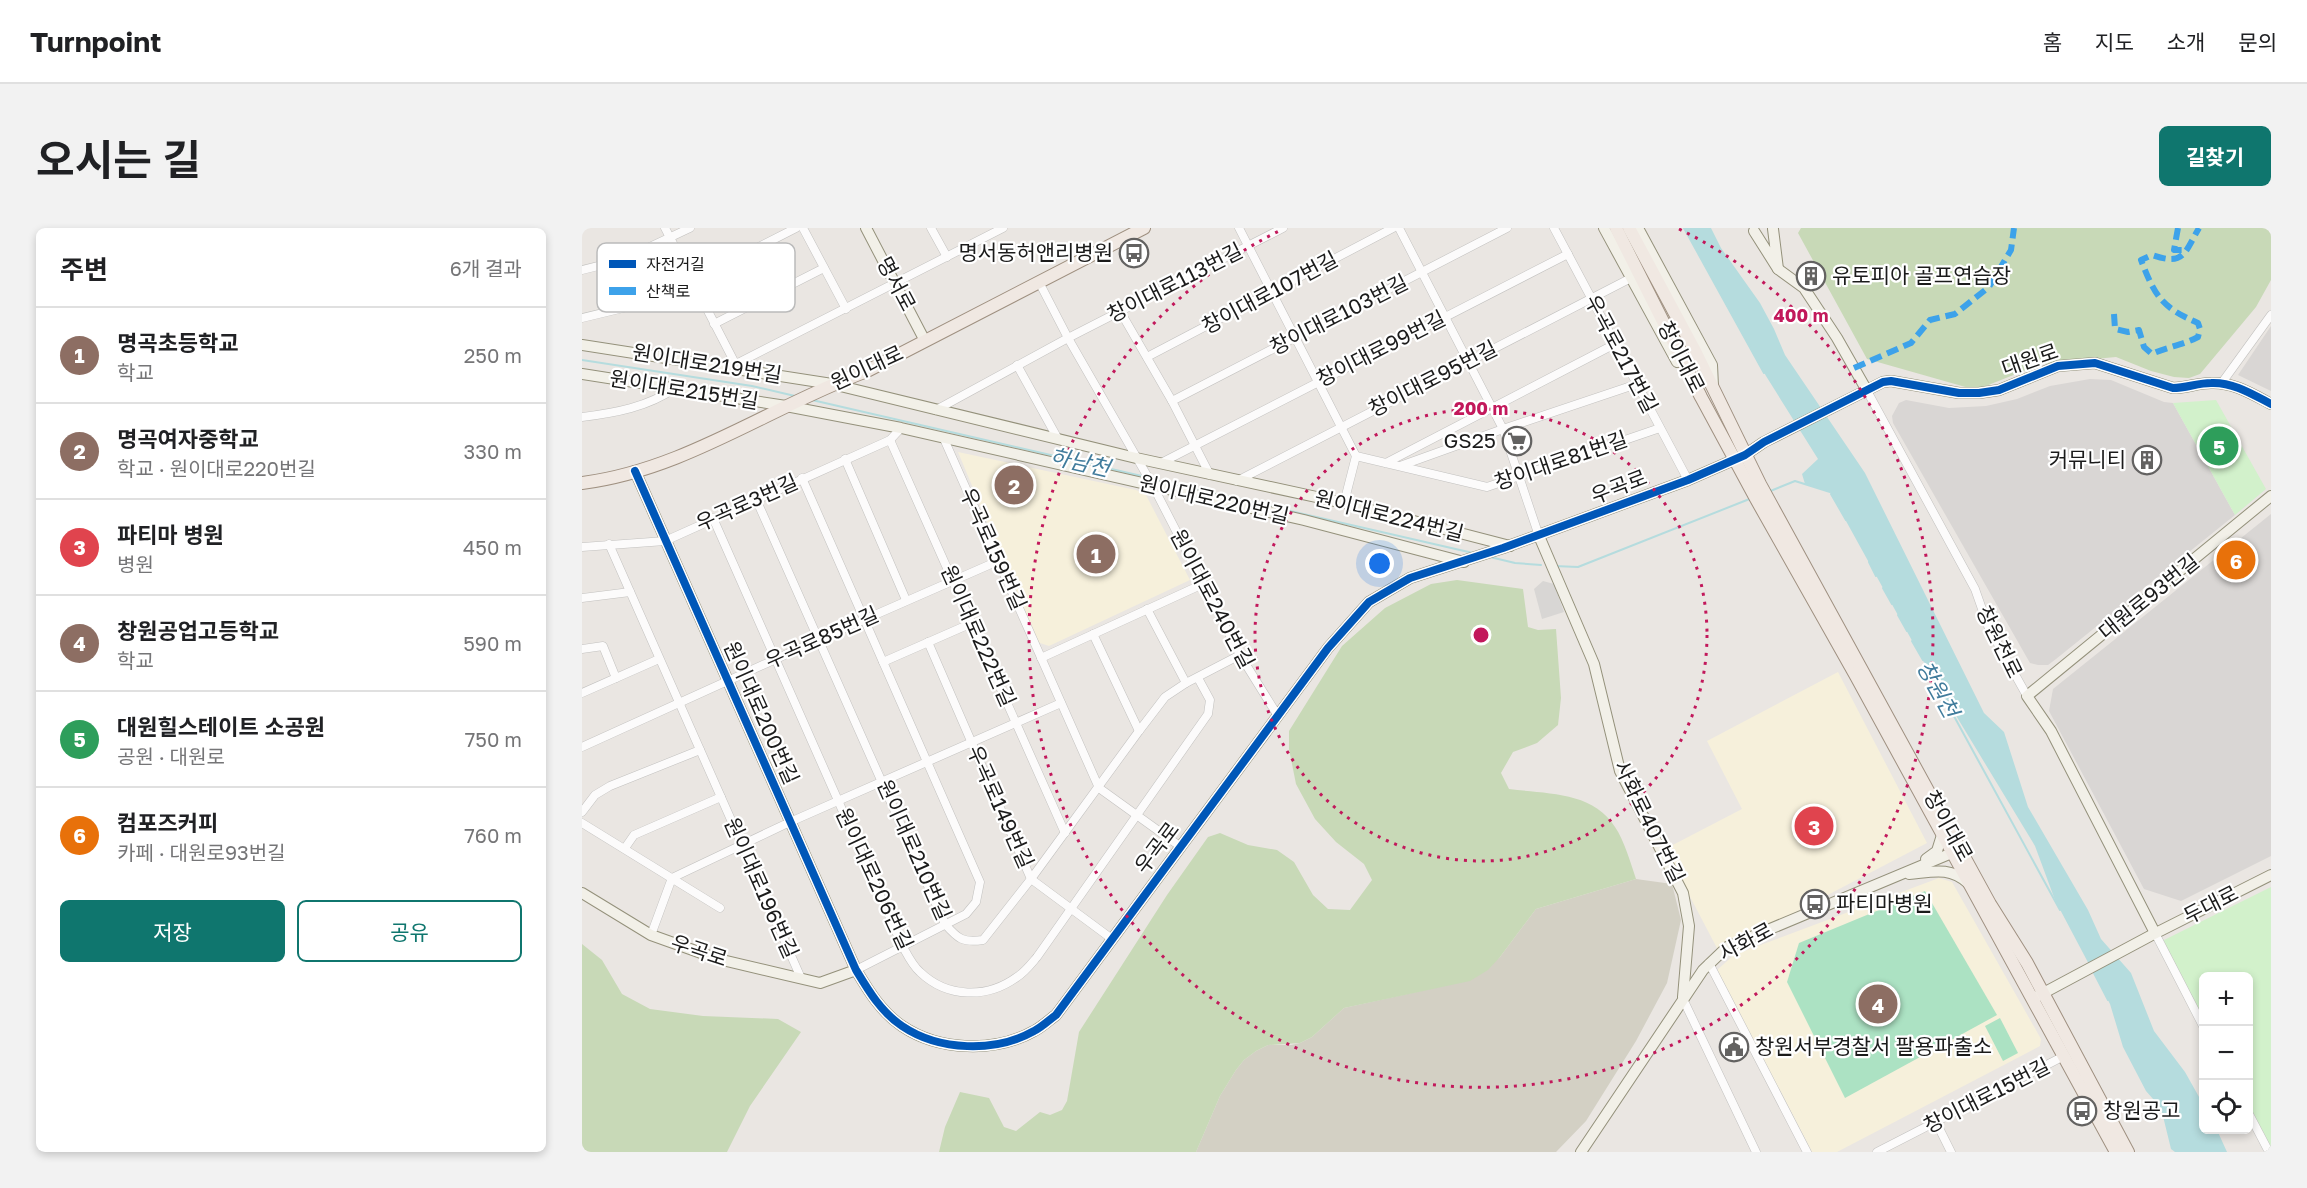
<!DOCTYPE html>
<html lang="ko">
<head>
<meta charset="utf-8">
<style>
	:root { --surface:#fff; --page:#f2f2f2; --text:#202124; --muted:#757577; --line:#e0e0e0; --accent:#0f766e }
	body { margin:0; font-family:"Golos Text","Noto Sans KR",sans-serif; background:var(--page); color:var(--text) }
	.controls { position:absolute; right:18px; bottom:18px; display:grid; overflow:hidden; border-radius:9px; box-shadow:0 3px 9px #0003 }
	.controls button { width:54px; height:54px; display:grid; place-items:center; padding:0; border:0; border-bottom:2px solid var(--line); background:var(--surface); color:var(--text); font:30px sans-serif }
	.you { position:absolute; left:798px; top:336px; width:21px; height:21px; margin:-15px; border:4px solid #fff; border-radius:50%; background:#1a73e8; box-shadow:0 0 0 9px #1a73e833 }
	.badge { display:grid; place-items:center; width:39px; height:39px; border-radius:50%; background:var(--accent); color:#fff; font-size:20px; font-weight:700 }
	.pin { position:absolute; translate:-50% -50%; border:3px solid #fff; box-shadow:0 2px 6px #0006 }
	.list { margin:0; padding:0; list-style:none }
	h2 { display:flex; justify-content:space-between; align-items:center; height:78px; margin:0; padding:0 24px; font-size:26px }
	h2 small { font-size:20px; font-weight:400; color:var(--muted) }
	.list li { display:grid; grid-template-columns:39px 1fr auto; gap:18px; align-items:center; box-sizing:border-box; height:96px; padding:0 24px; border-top:2px solid var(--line) }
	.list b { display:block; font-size:22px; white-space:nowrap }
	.list p { margin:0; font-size:20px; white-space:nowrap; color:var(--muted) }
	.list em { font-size:20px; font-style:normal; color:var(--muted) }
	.actions { display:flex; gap:12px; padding:18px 24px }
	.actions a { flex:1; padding:14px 0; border:2px solid var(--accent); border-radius:9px; text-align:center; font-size:21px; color:var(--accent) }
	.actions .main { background:var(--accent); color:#fff }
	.icon { flex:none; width:33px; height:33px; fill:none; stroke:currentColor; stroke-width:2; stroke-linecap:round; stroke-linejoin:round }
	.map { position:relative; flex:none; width:1689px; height:924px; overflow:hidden; border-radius:9px }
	header { display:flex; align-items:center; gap:36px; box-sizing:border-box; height:84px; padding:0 30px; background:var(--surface); border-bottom:2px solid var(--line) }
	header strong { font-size:28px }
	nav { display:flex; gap:33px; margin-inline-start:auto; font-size:21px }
	.intro { display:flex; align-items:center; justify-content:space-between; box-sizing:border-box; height:144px; padding:0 36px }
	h1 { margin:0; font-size:42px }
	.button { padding:15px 27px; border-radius:9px; background:var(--accent); color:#fff; font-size:21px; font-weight:700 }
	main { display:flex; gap:36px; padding:0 36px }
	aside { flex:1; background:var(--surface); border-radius:9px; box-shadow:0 3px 9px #0003 }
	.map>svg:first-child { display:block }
	.residential { fill:#d9d6d4 }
	.education { fill:#f6f0db }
	.religious { fill:#d8d6d4 }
	.construction { fill:#d3d0c4 }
	.forest { fill:#c8d9b7 }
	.park { fill:#d2f1cb }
	.pitch { fill:#ace2c3 }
	.water { fill:#b5dcde }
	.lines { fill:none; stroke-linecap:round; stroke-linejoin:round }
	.stream { stroke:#b5dcde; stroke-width:2 }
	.street-casing { stroke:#c2c1bf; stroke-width:9 }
	.secondary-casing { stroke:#94917b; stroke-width:12 }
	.primary-casing { stroke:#9f9080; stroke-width:14 }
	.street { stroke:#fcfbfb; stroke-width:8 }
	.secondary { stroke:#f2f0e8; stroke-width:10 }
	.primary { stroke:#f0e8e2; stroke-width:12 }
	.quiet { stroke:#3da2ea; stroke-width:6; stroke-dasharray:12 6; stroke-linecap:butt }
	.cycleway-casing { stroke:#fff; stroke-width:11 }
	.cycleway { stroke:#0057b8; stroke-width:8 }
	.ring { fill:none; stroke:#c2185b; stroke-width:3; stroke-dasharray:3 6 }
	.labels { text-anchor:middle; stroke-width:4.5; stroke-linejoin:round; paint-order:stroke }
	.poi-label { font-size:21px; fill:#1b1b1b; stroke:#fff; text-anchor:start }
	.street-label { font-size:21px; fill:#1b1b1b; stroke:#fff }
	.water-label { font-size:22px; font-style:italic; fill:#417c9c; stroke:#fff }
	.key { fill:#fff; stroke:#bbb; stroke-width:1.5 }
	.key-label { font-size:16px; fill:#1b1b1b }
	.centre { fill:#c2185b; stroke:#fff; stroke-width:3 }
	.ring-label { font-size:18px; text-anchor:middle; font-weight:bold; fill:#c2185b; stroke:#fff; stroke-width:4.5; stroke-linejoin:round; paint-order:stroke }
</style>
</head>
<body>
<header>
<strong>Turnpoint</strong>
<nav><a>홈</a><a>지도</a><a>소개</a><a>문의</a></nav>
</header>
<div class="intro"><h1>오시는 길</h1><a class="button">길찾기</a></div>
<main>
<aside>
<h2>주변<small>6개 결과</small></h2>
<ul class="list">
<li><span class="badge" style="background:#8d6e63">1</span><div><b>명곡초등학교</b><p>학교</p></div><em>250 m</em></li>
<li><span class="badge" style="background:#8d6e63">2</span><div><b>명곡여자중학교</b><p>학교 · 원이대로220번길</p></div><em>330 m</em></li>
<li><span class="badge" style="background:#e0444e">3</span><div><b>파티마 병원</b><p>병원</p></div><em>450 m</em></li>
<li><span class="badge" style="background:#8d6e63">4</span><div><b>창원공업고등학교</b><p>학교</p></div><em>590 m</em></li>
<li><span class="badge" style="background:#2e9e5b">5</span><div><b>대원힐스테이트 소공원</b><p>공원 · 대원로</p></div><em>750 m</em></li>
<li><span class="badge" style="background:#e8710a">6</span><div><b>컴포즈커피</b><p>카페 · 대원로93번길</p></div><em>760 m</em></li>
</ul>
<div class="actions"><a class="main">저장</a><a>공유</a></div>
</aside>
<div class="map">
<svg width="1689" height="924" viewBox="0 0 1689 924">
	<rect width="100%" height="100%" fill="#eae6e2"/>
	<g class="residential">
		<path d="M1689,98v65l-33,-16z"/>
		<path d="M1508,151l21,1 53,22 9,1 62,112 -179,144 -8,6h-10l-8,-2 -137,-240 -1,-7 7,-13 7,-3 43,8 37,-2 31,-7 33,-13z"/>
		<path d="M1689,286v342l-90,45 -37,-12 -95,-178 4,-22z"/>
	</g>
	<g class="education">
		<path d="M376,224l178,38 10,5 44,85 -141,66 -12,-4z"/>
		<path d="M1256,444l89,171 -208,109 -54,-103 77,-40 -35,-68z"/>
		<path d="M1357,650l13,4 89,157 -1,7 -203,106h-25l-95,-182 17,-15z"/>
	</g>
	<path class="religious" d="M961,353l11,3 10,28 -22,7 -8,-30z"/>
	<path class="construction" d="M1054,651l36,5 9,36 -14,63 -31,58 -50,80 -30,31h-360l24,-56 16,-26 8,-10 12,-9 12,-6h23l9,-2 12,-6 32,-29 126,-28 30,-23 36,-48z"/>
	<g class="forest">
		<path d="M1219,0h470v52l-15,27 -56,67 -11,4 -15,-1 -23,-6 -35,-14 -75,7 -65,26 -109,-31 -69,-126z"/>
		<path d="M875,352l66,9 5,38 10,3 18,-1 5,69 -3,27 -21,18 -24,9 -12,21 8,16c37,5 84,2 106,38 9,13 16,37 21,52l-100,30 -36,48 -12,13 -18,11 -126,27 -32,29 -12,6 -32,2 -12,6 -12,9 -8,10 -16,26 -24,56h-257l6,-25 15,-35 29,6 15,29 12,4 24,-19 10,3 12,-5 5,-9 12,-69 88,-137 41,-58 12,-4 28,12 29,5 17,12 19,33 15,14 22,1 22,-30 -8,-16 -28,-22 -21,-23 -19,-35 -7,-35v-18l53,-85 43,-38 46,-24z"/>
		<path d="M0,716l20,16 20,34 28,15 53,7 75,3 23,13 -51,74 -23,46h-145z"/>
	</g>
	<g class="park">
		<path d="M1634,172l50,89 -31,26 -62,-112z"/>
		<path d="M1689,659v265l-22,-39 -1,-137h-44l-1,50 -43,-84z"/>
	</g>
	<g class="pitch">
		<path d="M1343,663l72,124 -152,83 -58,-116 12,-39z"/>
		<path d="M1418,790l18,35 -15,8 -18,-35z"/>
	</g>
	<path class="water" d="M1102,0h27l10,20 39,55 14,26 11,26 80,118 119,240 20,19 24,75 60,103 13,29 30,34 23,58 31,41 18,32 1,26h13l10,22h-52l-4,-3 -10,-41 -15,-17 -23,-44 -13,-43 -55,-104 -20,-54 -109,-180 -96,-174 -25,-8 -3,-10 16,-15 -52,-83z"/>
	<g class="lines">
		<g class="stream">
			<path d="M1102,0l80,145"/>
			<path d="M0,132l170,26 43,10"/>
			<path d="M230,172l334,77"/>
			<path d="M569,251l322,74"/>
			<path d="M1186,264l27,-11 35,11"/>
			<path d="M1249,266l15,26"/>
			<path d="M908,329l25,6 26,2"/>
			<path d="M1287,334l7,14"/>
			<path d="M972,338l24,1 174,-69"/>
			<path d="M1301,360l9,16"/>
			<path d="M1316,387l9,16"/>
			<path d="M1330,413l11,19"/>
			<path d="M1344,437l134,245"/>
			<path d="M1512,745l14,27"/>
		</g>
		<g class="street-casing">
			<g id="street">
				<path d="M83,0l73,141"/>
				<path d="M221,0l43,81"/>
				<path d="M349,0l16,29"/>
				<path d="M657,0l117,228 -12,47"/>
				<path d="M817,0l104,201 36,107"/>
				<path d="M972,0l134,252"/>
				<path d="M0,42l40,-10 68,-32"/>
				<path d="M457,54l29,56 85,148 87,169 38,61"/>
				<path d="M538,83l52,90 38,74"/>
				<path d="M0,90l62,-15 48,-22 104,-53"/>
				<path d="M132,96l110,-56"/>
				<path d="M565,129l246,-129"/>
				<path d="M154,136l267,-136"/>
				<path d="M435,137l41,74"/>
				<path d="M1639,156l50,-69"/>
				<path d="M1284,161l109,200 13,37 39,70"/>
				<path d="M590,173l335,-173"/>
				<path d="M354,182l132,-72 215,-110"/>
				<path d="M0,189c33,-4 66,-10 93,-29"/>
				<path d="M362,211l155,349 82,59"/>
				<path d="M308,212l175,393"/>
				<path d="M774,228l131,31 173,-59"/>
				<path d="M263,231l61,141"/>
				<path d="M579,235l407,-209"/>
				<path d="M804,235l229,-119"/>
				<path d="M818,238l103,-37 134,-45"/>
				<path d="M220,250l178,404 -4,20 -10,12 -110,56"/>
				<path d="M655,253l394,-203"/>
				<path d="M174,271l189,425c13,15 18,19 38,16l48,-61 108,-148 26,-34 21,-14 54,-28"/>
				<path d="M131,290l189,427c5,9 10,20 18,27 27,26 67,27 97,5 8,-5 14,-13 20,-20l171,-243 2,-14 -12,-22"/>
				<path d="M27,316l192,434"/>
				<path d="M0,319l83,-6 225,-101 11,-12"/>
				<path d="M0,370l48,-6"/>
				<path d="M565,381l39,74"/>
				<path d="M511,406l46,97"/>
				<path d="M346,414l103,237 81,60"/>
				<path d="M0,421l21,-3 13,32"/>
				<path d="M459,430l162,-74"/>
				<path d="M301,434l89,-39"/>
				<path d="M0,465l77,-34"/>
				<path d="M0,519l238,-108 178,-78"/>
				<path d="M0,584l13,-17 15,-9 90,-36"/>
				<path d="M0,595l138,85"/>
				<path d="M43,620l9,-13 87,-38"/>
				<path d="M1573,705l49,95"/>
				<path d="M69,707l21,-57 118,-56 271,-119"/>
				<path d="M1127,735l98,189"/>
				<path d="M1101,771l73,153"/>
				<path d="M1666,884l21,40"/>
				<path d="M1354,894l15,30"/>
				<path d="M1295,924l187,-96"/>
			</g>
		</g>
		<g class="secondary-casing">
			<g id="secondary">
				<path d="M284,0l59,113"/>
				<path d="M1022,0l73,134"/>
				<path d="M1056,0l74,137 1,21"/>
				<path d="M1172,3l24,38 -5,-40"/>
				<path d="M1196,41l26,19 33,50 29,51"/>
				<path d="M0,117l250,39 304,74 208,45 166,43"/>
				<path d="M0,146l204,32 115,22 403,92 160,42"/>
				<path d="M53,243l221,499c12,20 25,42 46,56 37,25 93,27 132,5 8,-4 15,-11 22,-16l272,-367 41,-46 41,-24 93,-30 185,-68 57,-25 19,-13 119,-60 8,-1 68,12h20l20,-3 59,-24 37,-3 78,25c13,0 25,-5 38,-5 22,-1 41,11 60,21"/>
				<path d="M957,308l55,128 26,107 63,122 6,33 -6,71"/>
				<path d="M1344,631l11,-8 5,-16"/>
				<path d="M1327,646c23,-2 40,-8 59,9"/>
				<path d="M0,665l69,42 67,24 102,24 36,-13"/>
				<path d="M1573,705l-104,-202 -24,-35 244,-200"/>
				<path d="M1454,769l114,-61 121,-61"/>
				<path d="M999,924l122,-182 24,-23 232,-97"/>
			</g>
		</g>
		<g class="primary-casing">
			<g id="primary">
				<path d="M1034,0l85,169 54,100 101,179 260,476"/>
				<path d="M1047,0l65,121 66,135 230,420 37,59 101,189"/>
				<path d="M0,255c103,-13 189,-77 285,-112l277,-143"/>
			</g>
		</g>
		<use href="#street" class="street"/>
		<use href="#secondary" class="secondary"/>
		<use href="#primary" class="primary"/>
		<g class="quiet">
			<path d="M1596,0l-4,22h13"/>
			<path d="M1532,86l1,15 13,3 11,-2 5,17 8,7c15,-7 31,-9 46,-17l2,-8 -2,-6c-37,-16 -43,-27 -57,-63l11,-5c32,11 32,-1 47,-27"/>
			<path d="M1272,140l57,-25 19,-23 25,-6 34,-27 22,-37 3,-22"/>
		</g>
		<g class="cycleway-casing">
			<path id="cycleway" d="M53,243l221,499c12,20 25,42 46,56 37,25 93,27 132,5 8,-4 15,-11 22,-16l272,-367 41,-46 41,-24 93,-30 185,-68 57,-25 19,-13 119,-60 8,-1 68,12h20l20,-3 59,-24 37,-3 78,25c13,0 25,-5 38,-5 22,-1 41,11 60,21"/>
		</g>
		<use href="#cycleway" class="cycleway"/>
	</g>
	<g class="ring">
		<circle cx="899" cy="407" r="226"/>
		<path d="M1097 1A452 452 0 1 1 701 1"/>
	</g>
	<defs>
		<g id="bus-ring" transform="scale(1.5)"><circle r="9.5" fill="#fff" stroke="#636261" stroke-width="1.5"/><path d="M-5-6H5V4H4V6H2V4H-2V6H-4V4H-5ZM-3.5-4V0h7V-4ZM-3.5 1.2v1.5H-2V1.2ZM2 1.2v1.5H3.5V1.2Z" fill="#636261"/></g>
		<g id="building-ring" transform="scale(1.5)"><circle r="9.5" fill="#fff" stroke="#636261" stroke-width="1.5"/><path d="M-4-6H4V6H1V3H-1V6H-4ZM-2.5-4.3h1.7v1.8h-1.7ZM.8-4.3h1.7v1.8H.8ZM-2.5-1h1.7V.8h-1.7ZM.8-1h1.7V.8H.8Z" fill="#636261"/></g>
		<g id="supermarket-ring" transform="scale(1.5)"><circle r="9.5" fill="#fff" stroke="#636261" stroke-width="1.5"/><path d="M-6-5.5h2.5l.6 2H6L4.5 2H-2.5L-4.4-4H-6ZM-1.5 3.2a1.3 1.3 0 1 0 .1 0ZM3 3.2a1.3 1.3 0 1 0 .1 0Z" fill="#636261"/></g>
		<g id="civic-ring" transform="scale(1.5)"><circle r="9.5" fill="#fff" stroke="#636261" stroke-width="1.5"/><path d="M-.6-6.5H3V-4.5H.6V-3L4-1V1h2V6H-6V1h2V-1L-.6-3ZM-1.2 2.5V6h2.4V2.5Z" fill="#636261"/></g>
	</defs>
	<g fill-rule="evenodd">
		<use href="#bus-ring" x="552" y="25"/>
		<use href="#building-ring" x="1229" y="48"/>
		<use href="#supermarket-ring" x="935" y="213"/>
		<use href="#building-ring" x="1565" y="232"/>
		<use href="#bus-ring" x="1233" y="676"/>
		<use href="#civic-ring" x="1152" y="819"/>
		<use href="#bus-ring" x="1500" y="883"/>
	</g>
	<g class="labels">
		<g class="poi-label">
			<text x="531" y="32" text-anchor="end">명서동허앤리병원</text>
			<text x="1250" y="55">유토피아 골프연습장</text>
			<text x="914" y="220" text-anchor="end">GS25</text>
			<text x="1544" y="239" text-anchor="end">커뮤니티</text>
			<text x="1254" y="683">파티마병원</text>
			<text x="1173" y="826">창원서부경찰서 팔용파출소</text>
			<text x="1521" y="890">창원공고</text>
		</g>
		<g class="street-label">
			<text transform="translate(593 55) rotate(-27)" y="7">창이대로113번길</text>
			<text transform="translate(314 56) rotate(62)" y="7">명서로</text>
			<text transform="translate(688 65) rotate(-28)" y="7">창이대로107번길</text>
			<text transform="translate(757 87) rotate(-27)" y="7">창이대로103번길</text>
			<text transform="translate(799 121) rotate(-27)" y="7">창이대로99번길</text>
			<text transform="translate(1039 126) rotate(62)" y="7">우곡로217번길</text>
			<text transform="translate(1099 129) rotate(63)" y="7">창이대로</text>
			<text transform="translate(1448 132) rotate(-19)" y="7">대원로</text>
			<text transform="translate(125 136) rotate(9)" y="7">원이대로219번길</text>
			<text transform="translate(285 140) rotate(-25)" y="7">원이대로</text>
			<text transform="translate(851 151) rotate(-27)" y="7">창이대로95번길</text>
			<text transform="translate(102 162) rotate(9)" y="7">원이대로215번길</text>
			<text transform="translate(979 233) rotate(-19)" y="7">창이대로81번길</text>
			<text transform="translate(1037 259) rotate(-21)" y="7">우곡로</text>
			<text transform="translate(632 272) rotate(13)" y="7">원이대로220번길</text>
			<text transform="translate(165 275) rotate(-24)" y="7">우곡로3번길</text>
			<text transform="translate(807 288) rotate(14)" y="7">원이대로224번길</text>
			<text transform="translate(411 321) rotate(66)" y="7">우곡로159번길</text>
			<text transform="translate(1567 369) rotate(-39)" y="7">대원로93번길</text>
			<text transform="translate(630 371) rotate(62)" y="7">원이대로240번길</text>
			<text transform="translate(396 408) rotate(66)" y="7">원이대로222번길</text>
			<text transform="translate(240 410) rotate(-24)" y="7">우곡로85번길</text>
			<text transform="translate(1417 414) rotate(64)" y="7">창원천로</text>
			<text transform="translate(179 485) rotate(66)" y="7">원이대로200번길</text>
			<text transform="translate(418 579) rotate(66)" y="7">우곡로149번길</text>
			<text transform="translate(1067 594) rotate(64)" y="7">사화로407번길</text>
			<text transform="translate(1366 598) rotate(61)" y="7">창이대로</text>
			<text transform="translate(575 620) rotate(-53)" y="7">우곡로</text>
			<text transform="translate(332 622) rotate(66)" y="7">원이대로210번길</text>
			<text transform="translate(292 651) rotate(65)" y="7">원이대로206번길</text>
			<text transform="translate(179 660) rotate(66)" y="7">원이대로196번길</text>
			<text transform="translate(1629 677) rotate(-27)" y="7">두대로</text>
			<text transform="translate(1164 714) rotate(-28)" y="7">사화로</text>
			<text transform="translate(117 723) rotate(18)" y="7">우곡로</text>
			<text transform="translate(1405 868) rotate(-27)" y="7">창이대로15번길</text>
		</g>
		<g class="water-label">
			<text transform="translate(498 234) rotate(13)" y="8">하남천</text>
			<text transform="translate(1356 461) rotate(61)" y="8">창원천</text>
		</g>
	</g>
	<rect x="15" y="15" width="198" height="69" rx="9" class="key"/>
	<rect x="27" y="32" width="27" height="8" fill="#0057b8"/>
	<rect x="27" y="59" width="27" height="8" fill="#3da2ea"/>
	<g class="key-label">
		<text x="64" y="42">자전거길</text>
		<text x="64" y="69">산책로</text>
	</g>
	<circle cx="899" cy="407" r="9" class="centre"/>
	<g class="ring-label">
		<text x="1219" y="94">400 m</text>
		<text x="899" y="187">200 m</text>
	</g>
</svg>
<div class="controls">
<button>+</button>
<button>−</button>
<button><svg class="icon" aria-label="locate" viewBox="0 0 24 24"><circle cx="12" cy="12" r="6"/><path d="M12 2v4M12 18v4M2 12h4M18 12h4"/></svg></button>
</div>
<div class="you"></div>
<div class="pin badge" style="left:514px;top:326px;background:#8d6e63">1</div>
<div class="pin badge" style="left:432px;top:257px;background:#8d6e63">2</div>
<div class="pin badge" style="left:1232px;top:598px;background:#e0444e">3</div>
<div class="pin badge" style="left:1296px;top:776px;background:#8d6e63">4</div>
<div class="pin badge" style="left:1637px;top:218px;background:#2e9e5b">5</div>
<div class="pin badge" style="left:1654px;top:332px;background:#e8710a">6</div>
</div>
</main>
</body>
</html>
